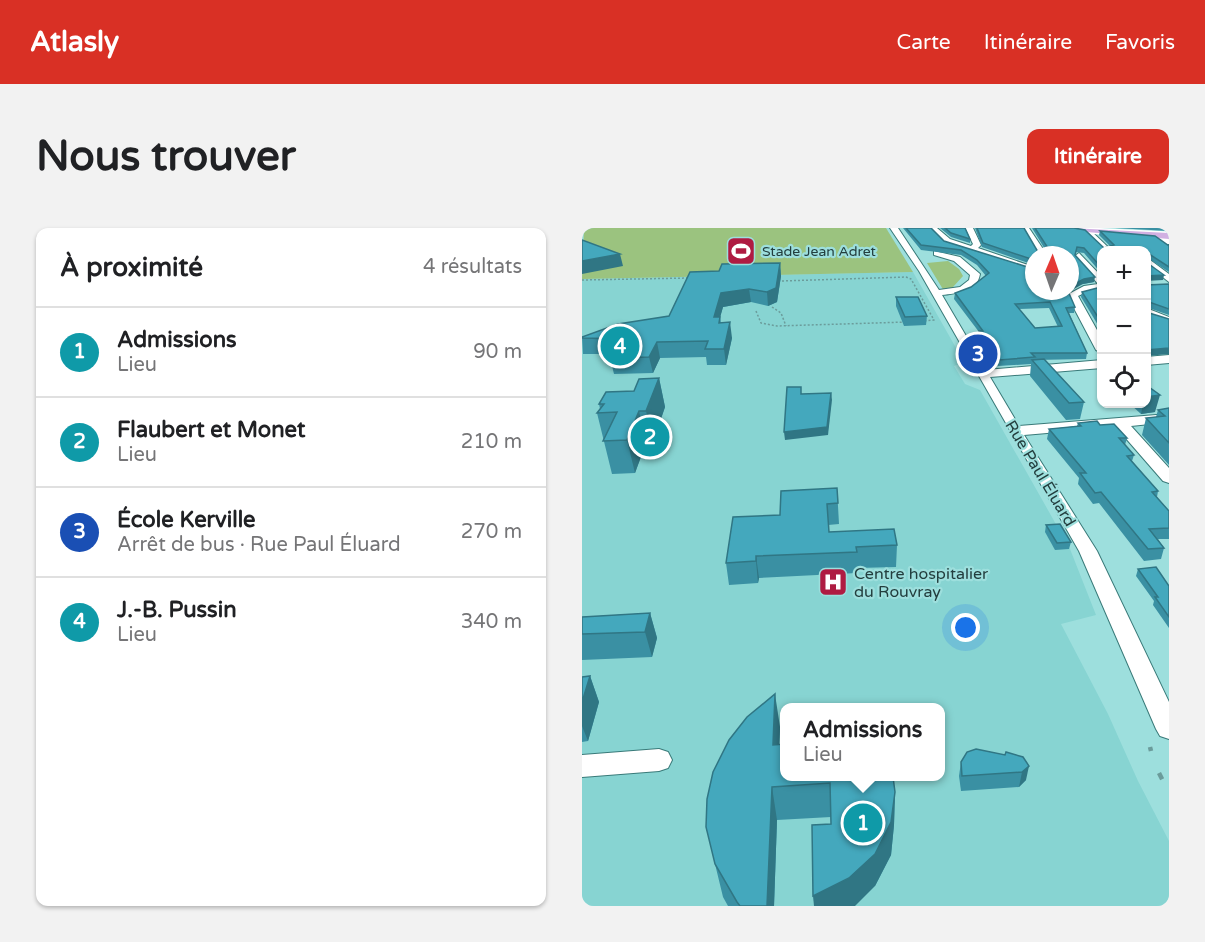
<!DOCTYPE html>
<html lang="fr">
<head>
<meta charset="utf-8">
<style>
	:root { --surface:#fff; --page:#f2f2f2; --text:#202124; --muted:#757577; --line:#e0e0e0; --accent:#d93025 }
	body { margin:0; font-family:"Varela Round",sans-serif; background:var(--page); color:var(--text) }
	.controls { position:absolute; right:18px; top:18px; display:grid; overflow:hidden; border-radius:12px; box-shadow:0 2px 4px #0004 }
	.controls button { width:54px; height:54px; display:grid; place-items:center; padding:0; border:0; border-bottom:2px solid var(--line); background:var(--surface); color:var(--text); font:30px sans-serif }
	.compass { position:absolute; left:443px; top:18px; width:54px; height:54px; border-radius:50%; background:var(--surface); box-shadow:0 2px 4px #0004; rotate:2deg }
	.you { position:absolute; left:384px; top:400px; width:21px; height:21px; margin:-15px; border:4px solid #fff; border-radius:50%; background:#1a73e8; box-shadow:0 0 0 9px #1a73e833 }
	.badge { display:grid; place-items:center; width:39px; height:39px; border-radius:50%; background:var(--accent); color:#fff; font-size:20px; font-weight:700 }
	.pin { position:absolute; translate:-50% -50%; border:3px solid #fff; box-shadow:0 2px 6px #0006 }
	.popup { position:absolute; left:198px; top:475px; width:165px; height:78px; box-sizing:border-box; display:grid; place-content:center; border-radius:12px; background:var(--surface); filter:drop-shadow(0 2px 4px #0005); font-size:20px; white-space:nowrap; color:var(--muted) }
	.popup b { font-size:22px; color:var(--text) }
	.popup::after { content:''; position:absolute; left:50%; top:100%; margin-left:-12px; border:12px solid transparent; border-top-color:var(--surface) }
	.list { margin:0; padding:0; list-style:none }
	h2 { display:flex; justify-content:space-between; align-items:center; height:78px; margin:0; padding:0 24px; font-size:26px }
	h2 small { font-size:20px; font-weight:400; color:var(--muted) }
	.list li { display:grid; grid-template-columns:39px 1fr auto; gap:18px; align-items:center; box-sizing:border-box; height:90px; padding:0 24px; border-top:2px solid var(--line) }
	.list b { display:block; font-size:22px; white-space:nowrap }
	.list p { margin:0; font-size:20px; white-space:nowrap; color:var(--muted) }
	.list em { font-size:20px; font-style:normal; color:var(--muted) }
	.icon { flex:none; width:33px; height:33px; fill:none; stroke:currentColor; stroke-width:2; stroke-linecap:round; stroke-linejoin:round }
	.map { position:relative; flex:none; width:587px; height:678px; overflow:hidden; border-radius:12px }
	header { display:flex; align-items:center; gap:36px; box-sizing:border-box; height:84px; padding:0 30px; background:var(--accent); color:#fff }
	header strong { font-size:28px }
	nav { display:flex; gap:33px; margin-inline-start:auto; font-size:21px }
	.intro { display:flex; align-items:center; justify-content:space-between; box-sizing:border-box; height:144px; padding:0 36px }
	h1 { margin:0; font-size:42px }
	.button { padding:15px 27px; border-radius:12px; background:var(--accent); color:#fff; font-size:21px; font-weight:700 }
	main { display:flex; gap:36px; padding:0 36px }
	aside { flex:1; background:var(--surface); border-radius:12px; box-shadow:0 2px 4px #0004 }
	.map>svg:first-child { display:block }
	.built { fill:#87d4d2; fill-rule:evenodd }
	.green { fill:#9bc37f }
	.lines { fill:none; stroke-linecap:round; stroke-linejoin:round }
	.minor-casing { stroke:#397a79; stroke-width:2 }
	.major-casing { stroke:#fff; stroke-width:3 }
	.path-far1 { stroke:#6b9c9b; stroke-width:1.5; stroke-dasharray:2 2; stroke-linecap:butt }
	.path { stroke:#6b9c9b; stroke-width:4.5; stroke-dasharray:7 7; stroke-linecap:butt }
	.minor { fill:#fff; fill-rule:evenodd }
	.major { fill:#d1b0e2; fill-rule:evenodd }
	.wall { fill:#3a90a3; fill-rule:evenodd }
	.shaded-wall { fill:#307684 }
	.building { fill:#44a8bd; stroke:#307684; stroke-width:1.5; fill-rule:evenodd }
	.labels { text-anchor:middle; stroke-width:4.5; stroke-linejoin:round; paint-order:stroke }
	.far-poi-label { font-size:14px; fill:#233e3e; stroke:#9ddfdd; text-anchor:start }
	.street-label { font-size:16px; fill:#233e3e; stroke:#9ddfdd }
	.poi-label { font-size:16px; fill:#233e3e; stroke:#9ddfdd; text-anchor:start }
</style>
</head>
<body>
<header>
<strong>Atlasly</strong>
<nav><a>Carte</a><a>Itinéraire</a><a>Favoris</a></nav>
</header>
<div class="intro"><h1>Nous trouver</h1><a class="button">Itinéraire</a></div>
<main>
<aside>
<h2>À proximité<small>4 résultats</small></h2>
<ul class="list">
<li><span class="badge" style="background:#0f9aa8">1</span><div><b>Admissions</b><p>Lieu</p></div><em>90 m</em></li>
<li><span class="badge" style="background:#0f9aa8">2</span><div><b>Flaubert et Monet</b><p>Lieu</p></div><em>210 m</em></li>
<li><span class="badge" style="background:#1a4fb4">3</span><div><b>École Kerville</b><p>Arrêt de bus · Rue Paul Éluard</p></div><em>270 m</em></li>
<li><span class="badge" style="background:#0f9aa8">4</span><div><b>J.-B. Pussin</b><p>Lieu</p></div><em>340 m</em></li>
</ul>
</aside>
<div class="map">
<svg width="587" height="678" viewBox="0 0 587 678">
	<rect width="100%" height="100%" fill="#9ddfdd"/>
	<path class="built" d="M331,44l51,90 -10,4 11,18 15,6 90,159 26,66 -35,9 47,90 30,67 31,60v65h-587v-627zM203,480h156v68h-156z"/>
	<g class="green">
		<path d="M2,0h302l27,44 -331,7z"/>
		<path d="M366,33l11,8 4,7 -10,11 4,2 -13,2 -17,-28z"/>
	</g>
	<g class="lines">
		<g class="minor-casing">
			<g id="minor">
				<path d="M308,0h8l41,62 21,-3 9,-7 1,-5 -16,-14 -20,-6v-4l26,6 20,17c-3,19 -23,19 -38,21l44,75 116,-10v8l-112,9 29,49 150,-12v8l-38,4 38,42v15l-6,-2 -47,-54 -92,8 73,116 72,151v37l-9,-3 -4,-7 -77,-178 -160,-280z"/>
				<path d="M347,0h8l13,11 21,7 2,-2 -8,-16h8l8,17 -3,3 56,19v6l-90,-30z"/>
				<path d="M439,0h8l18,27h-8z"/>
				<path d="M500,0h6l23,22h-8z"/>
				<path d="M580,12h7v4h-10z"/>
				<path d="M497,25l23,24v13l-13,1 -11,5 24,43v14l-6,-3 -29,-55 17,-9 14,-2 -23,-28z"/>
				<path d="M564,29l23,17v8l-23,-18z"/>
				<path d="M564,80l23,9v7l-23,-9z"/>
				<path d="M587,127v8l-23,2v-8z"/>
				<path d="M77,521l9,3 4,8 -4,8 -9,3 -77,6v-22z"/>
			</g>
		</g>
		<g class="major-casing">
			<path id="major" d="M488,0l99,5v6l-94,-8z"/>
		</g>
		<g class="path-far1">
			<path d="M0,52l107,-2"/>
			<path d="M200,53l124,-4 5,2 23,41 -11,1"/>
			<path d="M190,79l9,6 5,13"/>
			<path d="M174,83l5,12 16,3 130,-4"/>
		</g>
		<g class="path">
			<path d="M568,519l1,4"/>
			<path d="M577,545l6,12"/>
		</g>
		<use href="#minor" class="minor"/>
		<use href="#major" class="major"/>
	</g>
	<g class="wall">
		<path d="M321,0h28l13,13 124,51 7,15 -1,6h-5l18,40 -1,6 -51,1 49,42 -4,17 -14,1 -36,-44 1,-12 -33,2 -20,-29 1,-5 -25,-33 1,-6 16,-6 15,-11 -9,-11 -16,-10 -40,-5zM467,80l9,19 -23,1 -16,-19z"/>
		<path d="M358,0h25l5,11v4l-19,-6z"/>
		<path d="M393,0h49l14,24 8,-1 -14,-23h42l30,20 6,-2 -11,-11 1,-4 69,15v26l-23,-15v-7h-45v23l-17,-20 -8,-1 -1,3 19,27 -11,2 -49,-29v10l-52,-18z"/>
		<path d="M533,0h54v3z"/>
		<path d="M198,35l1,13 -4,26 -9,4 -17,-4 -28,5 -3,10 1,6 11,15 -6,27h-19l-1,-8 -46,1 -7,15 -39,1 -4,-16 2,-4h-29l-1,-17 87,-21 50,-45z"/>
		<path d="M587,56v31l-23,-8v-22z"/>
		<path d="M519,59v43l-20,-33 1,-5z"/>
		<path d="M314,69l31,19 -1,9 -22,1 -8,-20z"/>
		<path d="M518,127h1v20l-4,-4z"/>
		<path d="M77,150l6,29 -12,35 -7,1 -11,30 -23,1 -15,-61 3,-4 -1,-5 35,-13z"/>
		<path d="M548,176h16l9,8 -14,2z"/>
		<path d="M587,180v57l-27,-30 4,-17 10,-1 2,-7z"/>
		<path d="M496,195l22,2 27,13 -2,7 9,10 -2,6 26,30 -1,6 12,14v28h-11l6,9 -3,11 -17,2 -45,-58 -6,1 -15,-20 1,-6 -32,-39 2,-10 28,-3z"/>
		<path d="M255,260l2,36 -11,1 1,7 68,13 -1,22 -39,1v5l-98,5 -1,5 -29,2 -3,-22 54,-48z"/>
		<path d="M464,297l25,17 -2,7 -14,1 -10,-18z"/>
		<path d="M556,341l31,17v42l-16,-23 1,-4 -18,-25z"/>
		<path d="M68,385l7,25 -5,19 -70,3v-43z"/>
		<path d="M8,448l9,26 -11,39 -6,1v-65z"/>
		<path d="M198,499l-1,17 116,48 -1,33 -3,30 -16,31 -44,-62v-7l-54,3 -3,86h-46l-5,-9 -8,-33z"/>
		<path d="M423,527l18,2 3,23 -7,7 -58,4 -2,-15 2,-14z"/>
	</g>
	<g class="shaded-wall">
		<path d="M38,26l3,12 -41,8v-13z"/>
		<path d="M198,35l1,13 -4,26 -9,4 -1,-14z"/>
		<path d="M582,47l-1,5 -17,1v-5z"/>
		<path d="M513,49l-1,5 -11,2 -13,7v-5l14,-7z"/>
		<path d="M167,61l2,13 -28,5 -7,25 -2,-15 7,-24z"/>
		<path d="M148,94l2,16 -6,27 -2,-16z"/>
		<path d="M75,114l3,16 -7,15 -4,-16z"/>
		<path d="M587,120v6l-23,2v-6z"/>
		<path d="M77,150l6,29 -12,35 -7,-31z"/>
		<path d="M249,165l1,7 -4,35 -43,5 -1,-8z"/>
		<path d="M578,167l-5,17 -14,2 2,-10h3v-7z"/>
		<path d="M57,183l7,32 -11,30 -8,-33z"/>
		<path d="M174,328l3,22 -1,5 -2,-22z"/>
		<path d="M68,385l7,25 -5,19 -7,-25z"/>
		<path d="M8,448l9,26 -11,39 -6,-15v-24z"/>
		<path d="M193,466l5,33 -2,51 -5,-33z"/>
		<path d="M447,538l-3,14 -7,7 3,-15z"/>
		<path d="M190,559l5,33 -3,86h-7z"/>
		<path d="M313,564l-1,33 -3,30 -16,31 -20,20h-41l-1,-10z"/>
	</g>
	<g class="building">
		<path d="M324,0h25l13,13 90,28v22h34l7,16 -9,1 21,45h-56l4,4 -36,3 -20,-29h4l-28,-38 16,-6 18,-14 -12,-13 -16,-10 -40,-5zM468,74l12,24 -27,2 -20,-24z"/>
		<path d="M363,0h20l5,11 -19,-6z"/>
		<path d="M395,0h47l14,24 12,-1 -15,-23h39l11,2 19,18 10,-3 -14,-14 55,5 14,10v21l-23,-15v-2h-45v17l-17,-19 -7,-1 -2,8 20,22 -11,2 -14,7v-31h-36v5l-51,-17z"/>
		<path d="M0,12l38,14 -38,7z"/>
		<path d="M564,34l18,13 -18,1z"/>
		<path d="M198,35l-4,25 -9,4 -18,-3 -28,4 -7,24h6l-1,6 11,-1 -6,27h-19l3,-8 -51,1 -8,15 -39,1 11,-19 -39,-1v-1l36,-13 51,-8 21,-44 29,-1 3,-7z"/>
		<path d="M587,56v25l-23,-8v-16z"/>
		<path d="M519,59v35l-19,-30z"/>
		<path d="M314,69h22l9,19 -22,1z"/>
		<path d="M564,84l23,7v29l-23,2z"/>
		<path d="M462,131l40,43 -15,1 -37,-43z"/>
		<path d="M77,150l-13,33h-7l-12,29 -24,1 14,-29 -20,1 7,-9h-5l7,-12 28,-1 5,-12z"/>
		<path d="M564,152l2,2 1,5 11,8 -14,2z"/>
		<path d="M205,159h14v7l30,-1 -4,34 -43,5z"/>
		<path d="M587,180v35l-23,-25 19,-2 -7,-6z"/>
		<path d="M515,193l3,4 14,-1 13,14h-8l15,17 -7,1 31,35 -6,1 17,19v17l-20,1 15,19 -16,1 -47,-57 -6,1 -15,-20h6l-37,-44 32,-3 -3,-3z"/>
		<path d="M255,260l1,15 -11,1 2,28 65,-3 3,16 -41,2 1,5 -101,4v5l-30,2 7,-46 47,-2 1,-24z"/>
		<path d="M478,296l11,18 -14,1 -11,-18z"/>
		<path d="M574,339l13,19v31l-14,-20h3l-20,-28z"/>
		<path d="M68,385l-5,19 -63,2v-17z"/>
		<path d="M8,448l-8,26v-25z"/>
		<path d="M193,466l-2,51 12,-1v33h108l2,15 -4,30 -16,32 -26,24 -36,18 -1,-71 19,-1 -1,-41 -58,4 -5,119h-27l-3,-4 -22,-38 -9,-37 1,-28 6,-27 16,-32 18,-23z"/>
		<path d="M394,521l29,6 1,-3 17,5 6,9 -7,6 -60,4 -1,-14 6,-10z"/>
	</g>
	<defs>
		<g id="stadium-square" transform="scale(1.5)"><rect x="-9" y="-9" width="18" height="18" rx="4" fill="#af1b42" stroke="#9ddfdd"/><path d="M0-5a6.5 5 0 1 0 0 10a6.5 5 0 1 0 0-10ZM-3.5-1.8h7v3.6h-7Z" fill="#fff"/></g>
		<g id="hospital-square" transform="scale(1.5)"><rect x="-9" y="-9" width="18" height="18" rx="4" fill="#af1b42" stroke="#9ddfdd"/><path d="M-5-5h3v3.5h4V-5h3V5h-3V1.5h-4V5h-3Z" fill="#fff"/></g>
	</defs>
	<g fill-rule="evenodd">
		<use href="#stadium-square" x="159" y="23"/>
		<use href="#hospital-square" x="251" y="354"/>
	</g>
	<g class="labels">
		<g class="far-poi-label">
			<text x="180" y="28">Stade Jean Adret</text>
		</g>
		<g class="street-label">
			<text transform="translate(459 245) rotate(59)" y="6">Rue Paul Éluard</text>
		</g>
		<g class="poi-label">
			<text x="272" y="351">Centre hospitalier<tspan x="272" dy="18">du Rouvray</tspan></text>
		</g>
	</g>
</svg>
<div class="controls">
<button>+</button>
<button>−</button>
<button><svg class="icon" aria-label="locate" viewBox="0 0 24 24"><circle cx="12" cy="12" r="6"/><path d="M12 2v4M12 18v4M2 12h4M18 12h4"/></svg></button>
</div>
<svg class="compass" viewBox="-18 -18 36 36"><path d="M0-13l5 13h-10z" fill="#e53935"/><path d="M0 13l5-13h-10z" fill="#757577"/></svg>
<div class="you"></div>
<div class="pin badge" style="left:281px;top:595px;background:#0f9aa8">1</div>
<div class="popup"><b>Admissions</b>Lieu</div>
<div class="pin badge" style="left:68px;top:209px;background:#0f9aa8">2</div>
<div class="pin badge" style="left:396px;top:126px;background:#1a4fb4">3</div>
<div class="pin badge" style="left:38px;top:118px;background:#0f9aa8">4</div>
</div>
</main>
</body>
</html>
